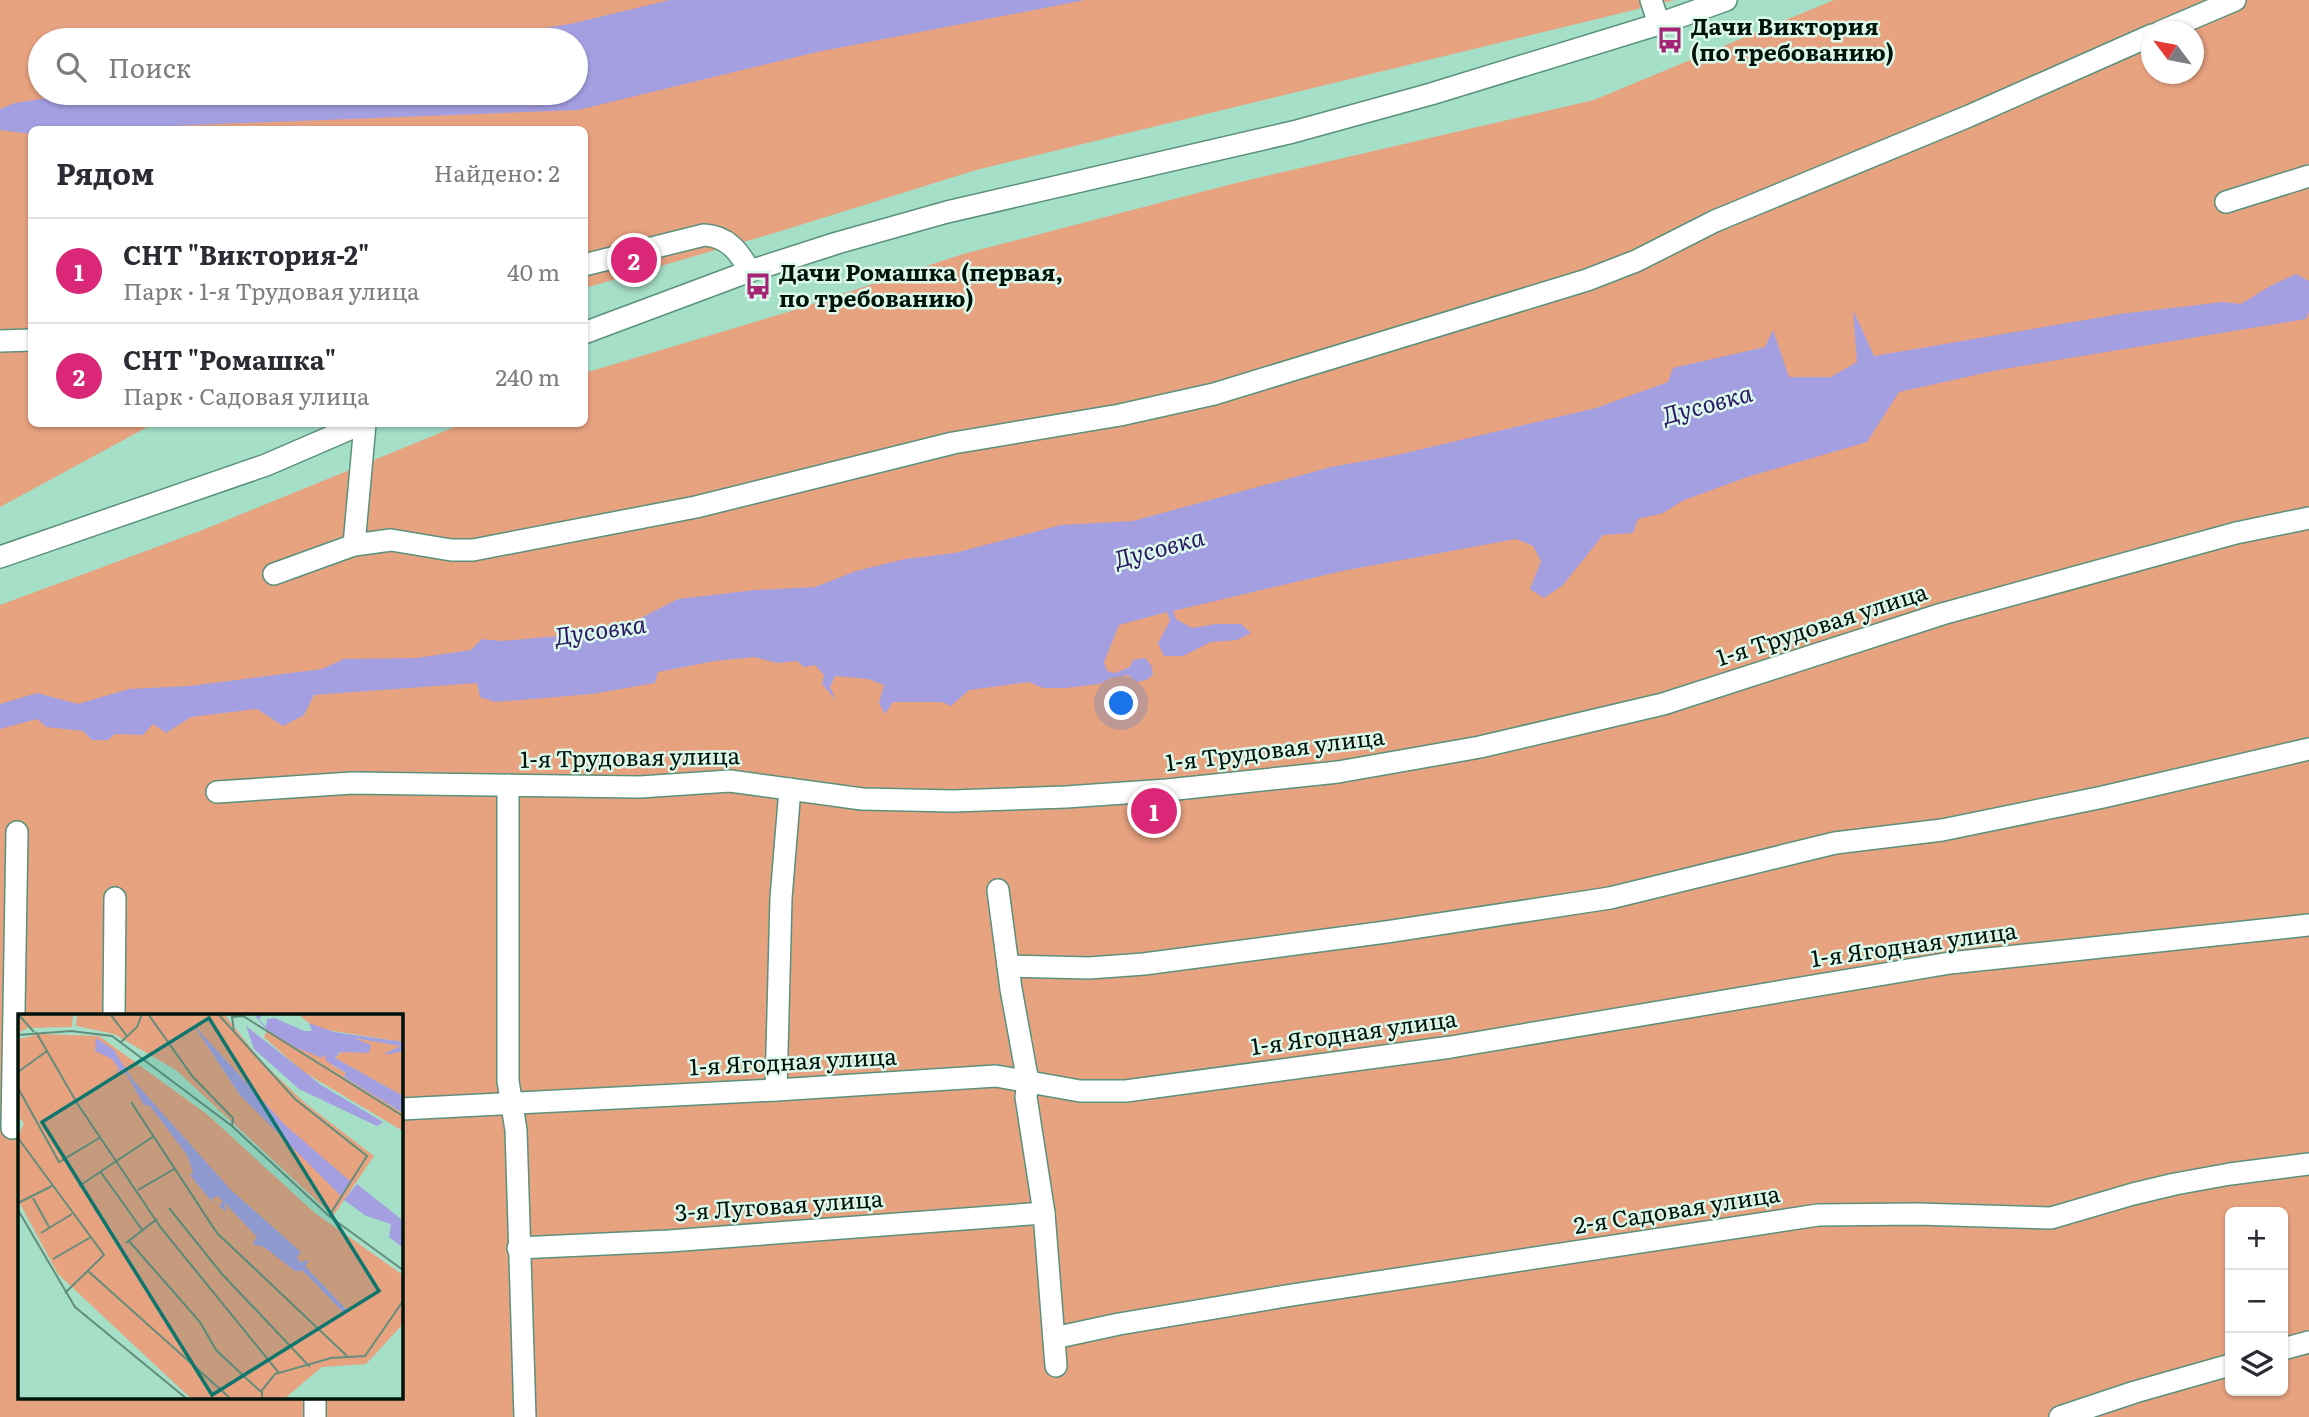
<!DOCTYPE html>
<html lang="ru">
<head>
<meta charset="utf-8">
<style>
	:root { --surface:#fff; --page:#f7f7f7; --text:#2b2b33; --muted:#7c7c81; --line:#e1e1e2; --accent:#db2777 }
	body { margin:0; font-family:Literata,serif; background:var(--page); color:var(--text) }
	.controls { position:absolute; right:21px; bottom:21px; display:grid; overflow:hidden; border-radius:10px; box-shadow:0 2px 5px #0004 }
	.controls button { width:63px; height:63px; display:grid; place-items:center; padding:0; border:0; border-bottom:2px solid var(--line); background:var(--surface); color:var(--text); font:35px sans-serif }
	.compass { position:absolute; left:2141px; top:21px; width:63px; height:63px; border-radius:50%; background:var(--surface); box-shadow:0 2px 5px #0004; rotate:302deg }
	.you { position:absolute; left:1122px; top:704px; width:24px; height:24px; margin:-18px; border:5px solid #fff; border-radius:50%; background:#1a73e8; box-shadow:0 0 0 10px #1a73e833 }
	.badge { display:grid; place-items:center; width:46px; height:46px; border-radius:50%; background:var(--accent); color:#fff; font-size:23px; font-weight:700 }
	.pin { position:absolute; translate:-50% -50%; border:4px solid #fff; box-shadow:0 2px 7px #0006 }
	.list { margin:0; padding:0; list-style:none }
	h2 { display:flex; justify-content:space-between; align-items:center; height:91px; margin:0; padding:0 28px; font-size:30px }
	h2 small { font-size:23px; font-weight:400; color:var(--muted) }
	.list li { display:grid; grid-template-columns:46px 1fr auto; gap:21px; align-items:center; box-sizing:border-box; height:105px; padding:0 28px; border-top:2px solid var(--line) }
	.list b { display:block; font-size:26px; white-space:nowrap }
	.list p { margin:0; font-size:23px; white-space:nowrap; color:var(--muted) }
	.list em { font-size:23px; font-style:normal; color:var(--muted) }
	.icon { flex:none; width:38px; height:38px; fill:none; stroke:currentColor; stroke-width:2; stroke-linecap:round; stroke-linejoin:round }
	.map { position:relative; flex:none; width:2309px; height:1417px; overflow:hidden }
	.search { position:absolute; background:var(--surface); box-shadow:0 2px 5px #0004; left:28px; top:28px; width:560px; height:77px; display:flex; align-items:center; gap:18px; box-sizing:border-box; padding:0 24px; border-radius:38px; color:var(--muted); font-size:26px }
	.panel { position:absolute; background:var(--surface); box-shadow:0 2px 5px #0004; left:28px; top:126px; width:560px; height:301px; border-radius:10px }
	.map>svg:first-child { display:block }
	.green { fill:#e7a280; fill-rule:evenodd }
	.water { fill:#a49fe1 }
	.lines { fill:none; stroke-linecap:round; stroke-linejoin:round }
	.minor-casing { stroke:#5a917b; stroke-width:24 }
	.minor { stroke:#fff; stroke-width:21 }
	.labels { text-anchor:middle; stroke-width:5; stroke-linejoin:round; paint-order:stroke }
	.poi-label { font-size:23px; font-weight:bold; fill:#00130b; stroke:#ddf9ec; text-anchor:start }
	.street-label { font-size:23px; fill:#00130b; stroke:#ddf9ec }
	.water-label { font-size:24px; font-style:italic; fill:#2c1965; stroke:#ddf9ec }
	.inset-road { fill:none; stroke:#648d7c; stroke-width:2 }
	.view { fill:#0f766e; fill-opacity:0.15; stroke:#0f766e; stroke-width:3.5 }
	.inset-edge { fill:none; stroke:#00130b; stroke-width:3.5 }
</style>
</head>
<body>
<div class="map">
<svg width="2309" height="1417" viewBox="0 0 2309 1417">
	<rect width="100%" height="100%" fill="#a6dfc7"/>
	<g class="green">
		<path d="M0,0h1675l-699,170 -195,61 -196,57 -1,-158h-552v294h121l-153,83zM40,40h536v53h-536z"/>
		<path d="M1834,0h475v1417h-2309v-812l200,-74 262,-107h122l1,-50 3,-2 200,-60 175,-58 273,-71 358,-83zM2152,32h42v42h-42zM19,1016h382v382h-382zM2230,1212h53v179h-53z"/>
	</g>
	<g class="water">
		<path d="M670,0h415l-268,52 -239,58 -409,16 -12,4h-125l-1,4 -31,-4v-21l15,-6 63,-10h498v-53h-110l104,-16z"/>
		<path d="M2296,274l13,7v31l-3,7 -308,51 -99,22 -32,50 -120,35 -65,24 -19,12 -25,6 -5,14 -30,2 -40,50 -19,13 -14,-9 11,-28 -8,-15 -17,-7 -174,32 -169,40 3,8 16,9 24,-4h25l10,9 -14,7 -26,2 -28,14h-19l-6,-13 12,-22 -3,-9 -48,13 -15,37 3,9 8,2 15,-6 3,-7 12,-2 6,7 2,10 -7,5 -9,2 -9,-7 -18,3 -10,6 -35,4h-22l-14,-6 -60,8 -18,16 -9,-4h-49l-8,12 -6,-11 5,-18 -16,-6 -33,-3 -5,11 6,13 -14,-16 2,-9 -9,-10 -11,2 -7,-6 -20,2 -23,-6 -39,4 -57,11 -3,11 -63,11 -97,8 -15,-5 -3,-14 -163,12 -10,20 -21,11 -26,-17 -66,8 -25,16 -13,-9 -10,11 -28,-1 -7,6h-16l-9,-9 -37,-4 -9,-8 -37,10v-25l37,-11 41,11 51,-15 60,-3 133,-17 22,-10 72,-1 55,-8 11,-11 19,2 58,-5 78,-16 41,-21 77,-9 60,-3 41,-16 49,-12 50,-6 106,-28 72,-4 198,-54 66,-12 199,-47 72,-26 5,-14 92,-21 8,-17 16,47h42l26,-15 -4,-52 21,46 246,-42 103,-12 18,2 31,-19z"/>
	</g>
	<g class="lines">
		<g class="minor-casing">
			<g id="minor">
				<path d="M1651,0l8,24"/>
				<path d="M2160,32l75,-32"/>
				<path d="M2226,202l83,-26"/>
				<path d="M584,265l120,-30c24,1 35,17 46,36"/>
				<path d="M584,333l166,-62 87,-28 110,-31 346,-80 138,-38 228,-70 67,-24"/>
				<path d="M0,341l32,-1"/>
				<path d="M354,545l37,-5 60,10h22l223,-43 257,-64 167,-28 94,-21 373,-114 49,-19 79,-40 254,-105 183,-81"/>
				<path d="M0,557l266,-92 95,-41"/>
				<path d="M274,574l80,-29 11,-121"/>
				<path d="M508,785v296l8,49 9,287"/>
				<path d="M217,792l135,-9 288,4 90,-6 132,18 91,2 113,-4 101,-7 171,-18 142,-25 183,-43 279,-90 294,-81 73,-15"/>
				<path d="M998,890l13,99 17,93 -2,15 18,116 12,153"/>
				<path d="M1008,966l81,2 55,-4 242,-32 224,-34 225,-55 107,-13 161,-33 206,-48"/>
				<path d="M114,1016l1,-118"/>
				<path d="M776,1090l5,-192 9,-109"/>
				<path d="M401,1109l375,-19 220,-14 84,15h46l325,-44 499,-84 359,-38"/>
				<path d="M12,1128l5,-296"/>
				<path d="M518,1248l151,-7 375,-28"/>
				<path d="M1054,1338l65,-14 173,-29 526,-80 99,-1 134,4 82,-24 42,-10 55,-10 79,-10"/>
				<path d="M2283,1349l26,-7"/>
				<path d="M315,1417v-19"/>
				<path d="M2060,1417l75,-25 95,-27"/>
			</g>
		</g>
		<use href="#minor" class="minor"/>
	</g>
	<defs>
		<g id="bus-bare" transform="scale(2.1)"><path d="M-5-6H5V4H4V6H2V4H-2V6H-4V4H-5ZM-3.5-4V0h7V-4ZM-3.5 1.2v1.5H-2V1.2ZM2 1.2v1.5H3.5V1.2Z" fill="#a32374" stroke="#ddf9ec" stroke-width="2.5" paint-order="stroke"/></g>
	</defs>
	<g fill-rule="evenodd">
		<use href="#bus-bare" x="1670" y="40"/>
		<use href="#bus-bare" x="758" y="286"/>
	</g>
	<g class="labels">
		<g class="poi-label">
			<text x="1691" y="35">Дачи Виктория<tspan x="1691" dy="26">(по требованию)</tspan></text>
			<text x="779" y="281">Дачи Ромашка (первая,<tspan x="779" dy="26">по требованию)</tspan></text>
		</g>
		<g class="street-label">
			<text transform="translate(1822 625) rotate(-18)" y="8">1-я Трудовая улица</text>
			<text transform="translate(1275 750) rotate(-7)" y="8">1-я Трудовая улица</text>
			<text transform="translate(630 758) rotate(-1)" y="8">1-я Трудовая улица</text>
			<text transform="translate(1914 945) rotate(-8)" y="8">1-я Ягодная улица</text>
			<text transform="translate(1354 1033) rotate(-8)" y="8">1-я Ягодная улица</text>
			<text transform="translate(793 1062) rotate(-3)" y="8">1-я Ягодная улица</text>
			<text transform="translate(779 1206) rotate(-4)" y="8">3-я Луговая улица</text>
			<text transform="translate(1677 1210) rotate(-9)" y="8">2-я Садовая улица</text>
		</g>
		<g class="water-label">
			<text transform="translate(1707 405) rotate(-15)" y="8">Дусовка</text>
			<text transform="translate(1159 549) rotate(-15)" y="8">Дусовка</text>
			<text transform="translate(600 631) rotate(-8)" y="8">Дусовка</text>
		</g>
	</g>
	<g transform="translate(18 1014)">
		<rect width="385" height="385" fill="#a6dfc7"/>
		<path d="M0,0h55l-1,13 -44,1 -10,5zM59,0h147l38,48 44,42 68,52 -41,60 -157,-146 -62,-36 -38,-8zM280,0h105v28l-88,-14zM249,16l55,27 3,-3 7,11 14,8 -2,4 59,36v18l-101,-60 -38,-34zM23,20l58,2 109,79 107,98 88,62v49l-37,40 -44,3 -38,32h-91l-8,-6 -127,-119 -40,-74v-64l6,-13 -6,-7v-77zM336,24l47,8 -17,8 19,-3v45l-68,-38 6,-6h19l7,-8z" fill="#e7a280"/>
		<path d="M245,0l-4,5 7,8 1,-8 8,-1 29,13h8l-3,-8 25,9 69,10v9l-13,3h-7l18,-8 -47,-8 17,7 -2,8 -29,-1 -5,6 68,38v17l-59,-36 2,-4 -20,-12 -1,-7 -3,4 -25,-10 -30,-18 -12,-14zM174,9l93,102 66,57 -10,14 -102,-102zM228,12l75,59 62,37 -6,4 -78,-37 -45,-40zM78,24l18,12 18,29 99,111 70,62 -4,5 3,5 9,-2 -4,6 41,43 -2,4 -41,-42h-8l-31,-24 -12,-3 5,-7 -33,-35 3,10 -8,-6 4,-5 -5,-5 -6,2 1,5 -23,-28 3,-3 -6,-17 -37,-49 -6,-1 -17,-30 -6,-5 -5,4 3,-5 -7,-10 -17,-8zM339,170l44,35 2,29 -14,-11 2,-13 -25,-8 -22,-16z" fill="#a49fe1"/>
		<path class="inset-road" d="M0,0l16,18M92,0l17,22M130,0l45,63 40,41 -1,8M200,0l77,85 72,57 -38,60M216,17l-2,-14 11,-1 160,100M18,18l41,71 84,125 118,145M0,21l53,-4 41,5 120,90 97,90 74,54M103,28l16,-15 5,-13M0,58l29,-21M0,74l41,74 42,-25M113,88l86,131 130,123M0,124l86,117 -39,38M82,157l43,60M61,172l75,-50M120,176l36,-21M15,184l16,29M0,189l34,-17M151,194l53,66 88,93M0,196l57,97 112,92M23,219l31,-19M111,227l71,81 16,28 45,42M108,229l31,-24M35,245l38,-22M70,257l143,128M244,385v-9l13,-16 56,-16 34,-2 38,-55"/>
		<path class="view" d="M191,4l170,273 -167,104 -170,-273z"/>
		<rect width="385" height="385" class="inset-edge"/>
	</g>
</svg>
<div class="controls">
<button>+</button>
<button>−</button>
<button><svg class="icon" aria-label="layers" viewBox="0 0 24 24"><path d="M12 4l9 5-9 5-9-5zM3 14l9 5 9-5"/></svg></button>
</div>
<svg class="compass" viewBox="-18 -18 36 36"><path d="M0-13l5 13h-10z" fill="#e53935"/><path d="M0 13l5-13h-10z" fill="#7c7c81"/></svg>
<div class="you"></div>
<div class="pin badge" style="left:1154px;top:811px">1</div>
<div class="pin badge" style="left:634px;top:260px">2</div>
<div class="search"><svg class="icon" aria-label="search" viewBox="0 0 24 24"><circle cx="10" cy="10" r="6"/><path d="M15 15l6 6"/></svg>Поиск</div>
<section class="panel">
<h2>Рядом<small>Найдено: 2</small></h2>
<ul class="list">
<li><span class="badge">1</span><div><b>СНТ &quot;Виктория-2&quot;</b><p>Парк · 1-я Трудовая улица</p></div><em>40 m</em></li>
<li><span class="badge">2</span><div><b>СНТ &quot;Ромашка&quot;</b><p>Парк · Садовая улица</p></div><em>240 m</em></li>
</ul>
</section>
</div>
</body>
</html>
